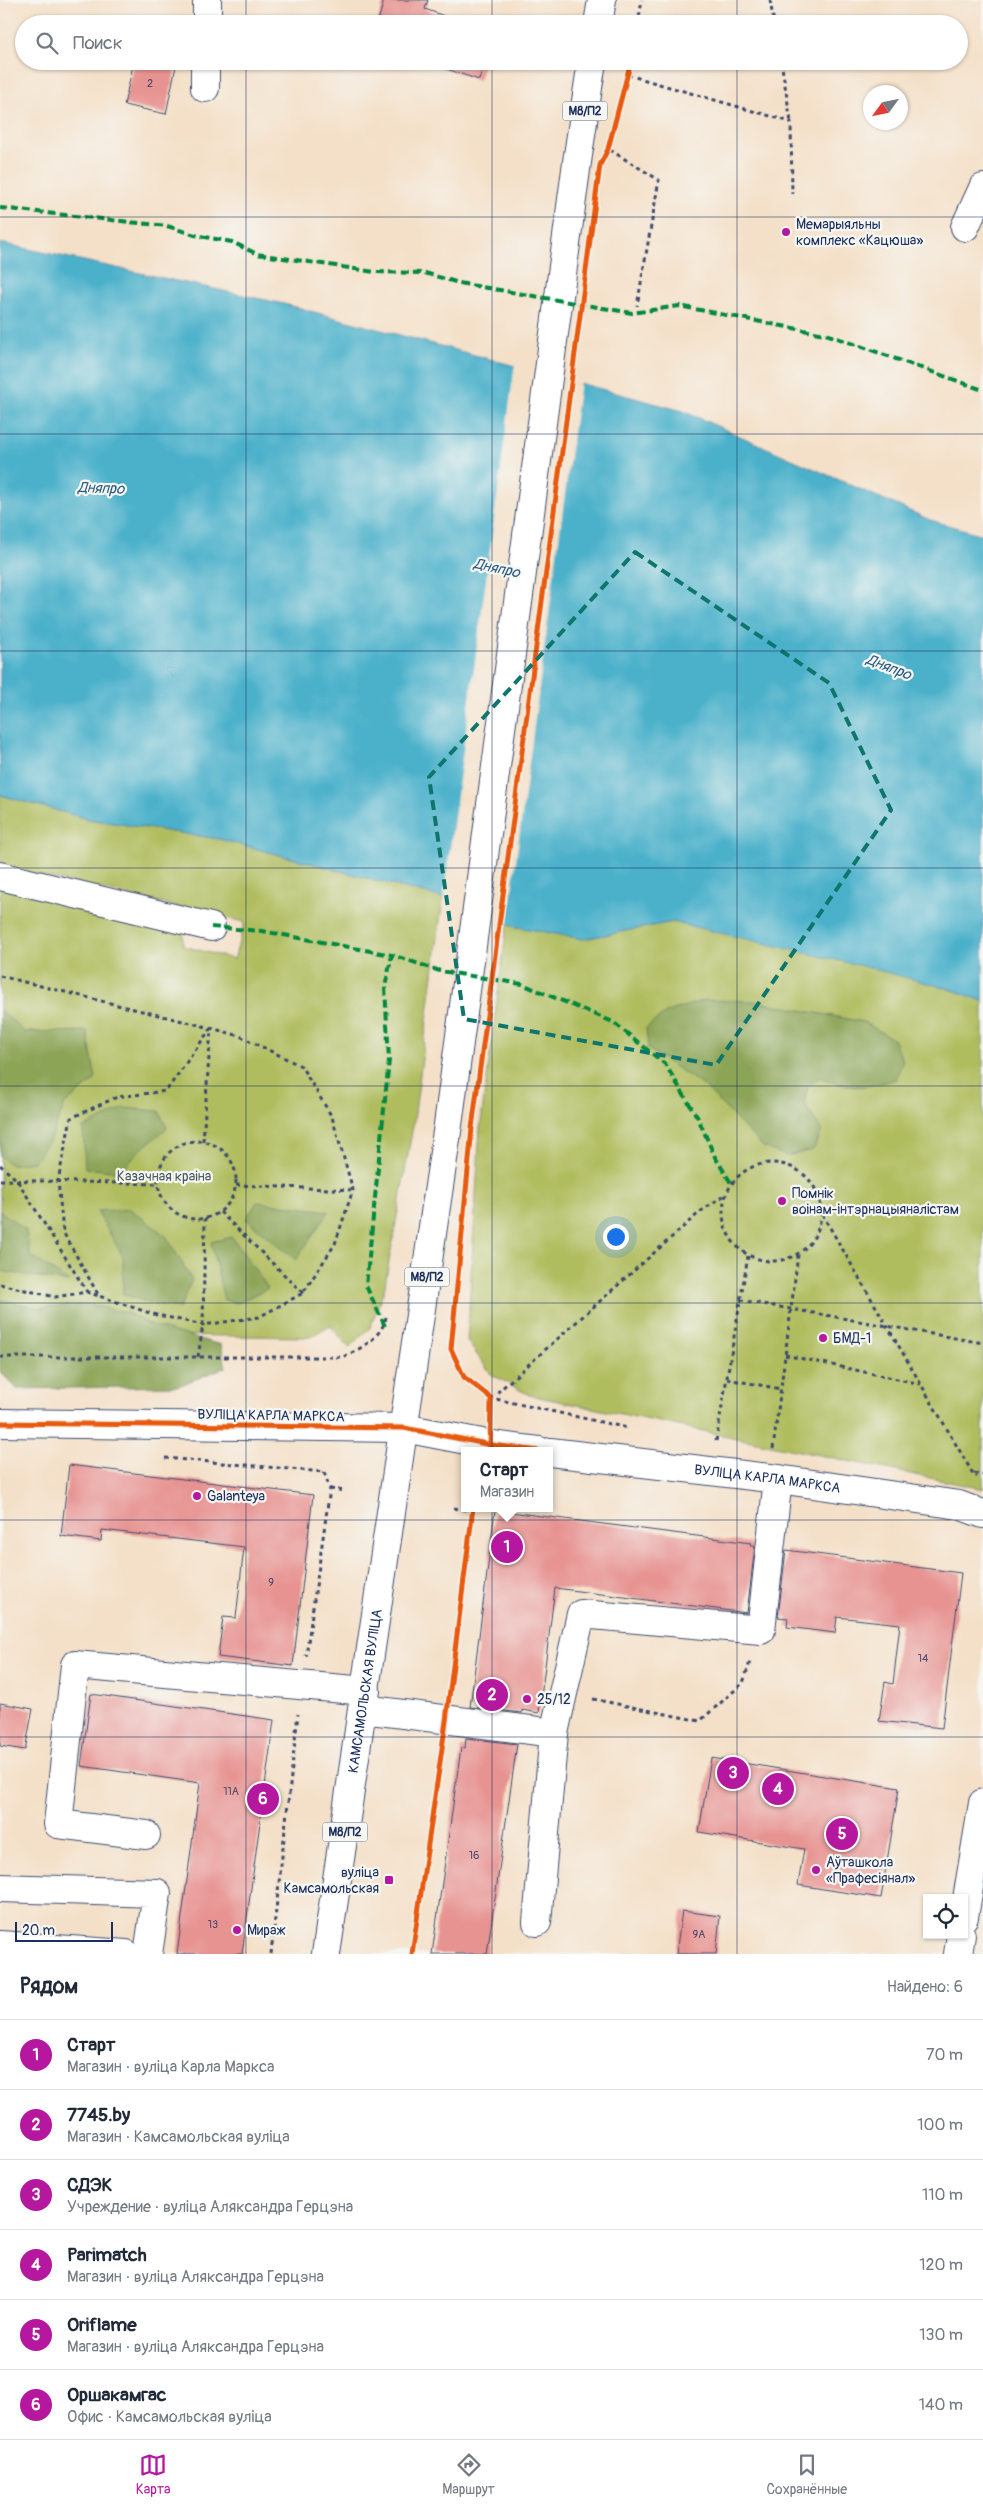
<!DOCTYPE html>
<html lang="ru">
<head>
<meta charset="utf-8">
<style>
	:root { --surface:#fff; --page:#f6f6f7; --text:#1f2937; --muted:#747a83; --line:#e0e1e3; --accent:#b5179e }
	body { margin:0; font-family:Pangolin,sans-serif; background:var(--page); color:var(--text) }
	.controls { position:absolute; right:15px; bottom:15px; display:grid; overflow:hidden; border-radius:0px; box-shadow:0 1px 4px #0004 }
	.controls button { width:45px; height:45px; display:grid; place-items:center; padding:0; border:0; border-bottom:1px solid var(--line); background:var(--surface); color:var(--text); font:25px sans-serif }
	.compass { position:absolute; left:863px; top:85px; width:45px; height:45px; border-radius:50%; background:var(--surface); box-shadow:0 1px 4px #0004; rotate:237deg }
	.scale { position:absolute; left:15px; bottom:12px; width:98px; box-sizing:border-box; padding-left:5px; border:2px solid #1b2f5e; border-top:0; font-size:14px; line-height:18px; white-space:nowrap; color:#1b2f5e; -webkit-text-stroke:4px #f6f6f2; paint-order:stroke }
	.you { position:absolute; left:615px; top:1236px; width:18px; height:18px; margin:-12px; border:4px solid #fff; border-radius:50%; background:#1a73e8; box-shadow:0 0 0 8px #1a73e833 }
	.badge { display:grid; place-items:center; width:32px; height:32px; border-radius:50%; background:var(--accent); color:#fff; font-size:16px; font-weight:700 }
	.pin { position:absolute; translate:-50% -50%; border:2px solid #fff; box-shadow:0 1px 5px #0006 }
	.popup { position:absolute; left:461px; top:1447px; width:92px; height:65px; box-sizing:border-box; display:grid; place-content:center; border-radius:0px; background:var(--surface); filter:drop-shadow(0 1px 4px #0005); font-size:16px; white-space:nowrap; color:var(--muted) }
	.popup b { font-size:19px; color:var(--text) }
	.popup::after { content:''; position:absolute; left:50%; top:100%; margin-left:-10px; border:10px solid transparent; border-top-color:var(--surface) }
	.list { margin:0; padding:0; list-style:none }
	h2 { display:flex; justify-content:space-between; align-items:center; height:65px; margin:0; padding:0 20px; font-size:21px }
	h2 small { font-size:16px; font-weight:400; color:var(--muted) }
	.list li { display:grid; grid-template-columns:32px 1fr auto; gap:15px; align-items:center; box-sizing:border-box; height:70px; padding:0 20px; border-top:1px solid var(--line) }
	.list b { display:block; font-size:19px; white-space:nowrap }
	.list p { margin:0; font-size:16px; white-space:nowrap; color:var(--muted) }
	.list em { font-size:16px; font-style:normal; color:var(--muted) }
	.icon { flex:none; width:28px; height:28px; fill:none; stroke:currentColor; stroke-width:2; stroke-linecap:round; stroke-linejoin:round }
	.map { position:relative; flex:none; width:983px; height:1954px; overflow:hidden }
	.search { position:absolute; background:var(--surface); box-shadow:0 1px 4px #0004; left:15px; right:15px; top:15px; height:55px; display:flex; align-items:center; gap:12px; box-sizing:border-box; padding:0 18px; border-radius:28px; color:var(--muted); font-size:19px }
	.sheet { height:485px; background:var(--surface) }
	nav { display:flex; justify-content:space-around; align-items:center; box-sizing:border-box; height:70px; border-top:1px solid var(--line); background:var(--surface); font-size:14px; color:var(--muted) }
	nav a { display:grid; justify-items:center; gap:2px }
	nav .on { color:var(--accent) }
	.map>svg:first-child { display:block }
	.green { fill:#b0bd5f; stroke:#66765e }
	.forest { fill:#8ca456; stroke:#546a5a }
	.water { fill:#4cb1cb; stroke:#347094 }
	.pier { fill:#f4e0c8 }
	.building { fill:#e79391 }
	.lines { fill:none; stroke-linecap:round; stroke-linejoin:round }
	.minor-casing { stroke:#3c4a6e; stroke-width:30 }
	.major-casing { stroke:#3c4a6e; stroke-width:30 }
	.path { stroke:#3c4a6e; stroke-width:3; stroke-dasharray:4 4; stroke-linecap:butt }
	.minor { stroke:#fff; stroke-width:28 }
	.major { stroke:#fff; stroke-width:28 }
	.quiet { stroke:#00873e; stroke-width:4; stroke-dasharray:8 4; stroke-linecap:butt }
	.cycleway-casing { stroke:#f6f6f2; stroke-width:8 }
	.cycleway { stroke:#e8590c; stroke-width:5 }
	.marked { fill:none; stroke:#0f766e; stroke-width:4; stroke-dasharray:10 6; stroke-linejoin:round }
	.grid { fill:none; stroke:#1b2f5e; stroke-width:1; stroke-opacity:0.55 }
	.poi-dot { fill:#b5179e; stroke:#f6f6f2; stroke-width:2 }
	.labels { text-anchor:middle; stroke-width:4.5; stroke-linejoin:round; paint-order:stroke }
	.number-label { font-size:11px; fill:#4e486b }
	.shield { fill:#f6f6f2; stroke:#5d6b8a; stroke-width:1 }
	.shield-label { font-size:12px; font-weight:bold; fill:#1b2f5e }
	.poi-label { font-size:14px; fill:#1b2f5e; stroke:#f6f6f2; text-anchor:start }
	.park-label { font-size:14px; fill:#485a5e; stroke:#f6f6f2 }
	.street-label { font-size:14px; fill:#1b2f5e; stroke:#f6f6f2 }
	.water-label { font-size:15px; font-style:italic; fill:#2c5c84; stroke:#f6f6f2 }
</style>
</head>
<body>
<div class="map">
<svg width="983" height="1954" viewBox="0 0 983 1954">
	<rect width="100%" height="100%" fill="#f6f6f2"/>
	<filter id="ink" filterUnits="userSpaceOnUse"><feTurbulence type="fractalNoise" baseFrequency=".02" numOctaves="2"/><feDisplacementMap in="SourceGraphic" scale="10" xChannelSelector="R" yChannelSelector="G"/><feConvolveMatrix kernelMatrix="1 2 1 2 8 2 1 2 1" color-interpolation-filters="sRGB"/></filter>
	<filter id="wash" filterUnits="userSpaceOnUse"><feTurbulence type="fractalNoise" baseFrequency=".0096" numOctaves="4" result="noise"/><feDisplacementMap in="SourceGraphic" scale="20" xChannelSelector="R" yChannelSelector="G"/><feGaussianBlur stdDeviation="1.12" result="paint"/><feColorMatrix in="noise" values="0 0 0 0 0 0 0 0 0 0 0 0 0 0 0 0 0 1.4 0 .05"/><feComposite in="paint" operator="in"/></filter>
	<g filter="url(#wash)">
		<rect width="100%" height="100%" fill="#f4e0c8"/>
		<g class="green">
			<path d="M0,795l88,24 131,20 224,59 -29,222 -30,170 -14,38 -21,19 -19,-22 -20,12 -310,-4v-446l183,46v13l51,13 11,-37 -245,-55z"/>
			<path d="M673,922c102,24 212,42 310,79v488l-454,-94 -38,-21 -24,-33 13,-212 27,-204 76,14z"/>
		</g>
		<g class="forest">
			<path d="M705,1000l49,1 110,21 29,17 10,21 -7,19c-31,9 -46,12 -76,-2l-12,9 -4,17 18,28 -9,19 -27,6 -23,-9 -59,-61 -56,-37 -2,-21 21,-16z"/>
			<path d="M0,1010l25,22 62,-1 9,48 -31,25 -15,36 -16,22 -24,3 -10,-10z"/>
			<path d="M124,1108l35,3 8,17 -27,22 -20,22 -35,-4 -2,-40z"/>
			<path d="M257,1202l72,9 -33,49 -50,-41z"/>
			<path d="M130,1209l36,27 26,44 -12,28 -31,-5 -26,-9v-37l-26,-46z"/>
			<path d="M0,1211l26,19 4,25 39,27 -69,-11z"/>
			<path d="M232,1237l36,51 -30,15 -14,-3 -13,-58z"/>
			<path d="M0,1299l39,9 49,-4 40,9 25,13 68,19 5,22 -48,19 -161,3 -17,-17z"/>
		</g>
		<path class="water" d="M0,243l284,61 399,107 247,109 53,15v466l-33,-12 -88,-23 -189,-44 -90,17 -76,-14 -64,-27 -224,-59 -131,-20 -88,-24z"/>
		<path class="pier" d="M515,363l65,18 -73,547 -64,-28z"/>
		<g id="blocks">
			<g class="building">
				<path d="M384,0h44l-3,9 41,15h-89z"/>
				<path d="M134,61h43l-11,53 -42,-9z"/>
				<path d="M423,61h62l-6,19z"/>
				<path d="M69,1465l244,30 -20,171 -75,-9 5,-40 13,1 8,-71 -142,-17 -1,11 -40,-5z"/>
				<path d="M495,1510l256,33 -1,3h5l-8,67 -192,-25 -16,125 -17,-3v3l-52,-6z"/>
				<path d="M786,1550l175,23 -19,155 -63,-7 6,-39 8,2 7,-60 -63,-7 -2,16 -48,-6 1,-9 -10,-1z"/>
				<path d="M91,1694l183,26 -32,234h-65l23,-171 -119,-17z"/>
				<path d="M0,1703l33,6 -8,41 -25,-4z"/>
				<path d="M466,1738l51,6 -30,210h-55l29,-206h4z"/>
				<path d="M711,1758l188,30 -18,110 -83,-13 6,-36 -105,-17z"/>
				<path d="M682,1911l38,5 -4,38h-40z"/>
			</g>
		</g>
	</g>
	<g filter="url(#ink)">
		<use href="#blocks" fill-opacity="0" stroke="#3c4a6e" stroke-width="1"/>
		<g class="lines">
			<g class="minor-casing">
				<g id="minor">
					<path d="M207,24v-24"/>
					<path d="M205,88v-27"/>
					<path d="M965,227l18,-39"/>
					<path d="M0,876l211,51"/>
					<path d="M0,1423l404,5 88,17 47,6"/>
					<path id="s1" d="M550,1452l228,27 181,26 24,9"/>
					<path d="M363,1709l191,24 27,-119 180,16 17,-151"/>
					<path d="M146,1835l-88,-11 17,-159 291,26"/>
					<path d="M0,1888l157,5 -9,61"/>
					<path d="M964,1917l19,-114"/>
					<path d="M537,1922l17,-189"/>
					<path d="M0,1945l126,9"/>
					<path d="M958,1954l3,-19"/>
				</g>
			</g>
			<g class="major-casing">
				<g id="major">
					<path d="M598,24l4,-24"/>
					<path id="s2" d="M326,1954l122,-829 129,-963 15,-101"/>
				</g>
			</g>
			<g class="path">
				<path d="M770,0l4,24"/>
				<path d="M638,24l4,-24"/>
				<path d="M781,61l10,61"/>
				<path d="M628,75l163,47 1,72"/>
				<path d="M618,114l13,-53"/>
				<path d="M610,150l49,30 -22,126"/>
				<path d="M0,976l211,52 29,8 61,30 31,51 21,73 -18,54 -32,49 -44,24 -56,8 -50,-11 -54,-18 -36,-64 -5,-51 13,-63 46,-21 49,-6 45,-63"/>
				<path d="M203,1141l8,-112"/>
				<circle cx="197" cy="1180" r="39"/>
				<circle cx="772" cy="1212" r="49"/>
				<path d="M0,1165l17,15 70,112"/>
				<path d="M0,1180l158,4"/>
				<path d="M236,1185l117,5"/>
				<path d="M220,1212l83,81"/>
				<path d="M822,1214l150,258 5,5"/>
				<path d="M0,1284l55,13 32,-5 12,4"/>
				<path d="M456,1300l-5,49 13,28 27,21 137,30"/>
				<path d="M740,1300l243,43"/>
				<path d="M785,1355l136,29"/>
				<path d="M0,1357h343c18,-8 39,-20 43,-40"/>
				<path d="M198,1357l5,-32 2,-107"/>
				<path d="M727,1379l54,10"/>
				<path d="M491,1414v-16l209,-186 26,-18"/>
				<path d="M716,1441l32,-185"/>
				<path d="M773,1449l25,-194"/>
				<path d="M165,1458l159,14 6,17 -24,167"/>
				<path d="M974,1473l9,2"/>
				<path d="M330,1489l15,2"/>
				<path d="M454,1508l18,3"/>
				<path d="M450,1689l23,-181"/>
				<path d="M593,1699l107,22 43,-38 8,-24"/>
				<path d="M271,1954l27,-240"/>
				<path d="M412,1954l30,-205"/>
			</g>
			<use href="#minor" class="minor"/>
			<use href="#major" class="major"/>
			<g class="quiet">
				<path d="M0,208l167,18 28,9 37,7 25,12 118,18 50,1 34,10 173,30 47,-7 150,29 154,55"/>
				<path d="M211,927l51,4 130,24"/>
				<path d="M385,1326l-19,-40 23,-226 -4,-73 7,-32 48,16 82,13 91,38 52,42 33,54 17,39 16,26"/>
			</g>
			<g class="cycleway-casing">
				<g id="cycleway">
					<path d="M0,1423l404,5 88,17 47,6"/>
					<path d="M490,1451l1,-53 -27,-21 -13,-28 21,-221 128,-963 8,-16 23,-88"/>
					<path d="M412,1954l34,-233 27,-213"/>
				</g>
			</g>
			<use href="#cycleway" class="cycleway"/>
		</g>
	</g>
	<path class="marked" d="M635,552l194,131 62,127 -175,255 -252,-46 -35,-242z"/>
	<path class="grid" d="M246,0v24M492,0v24M737,0v24M246,61v1893M492,61v1893M737,61v1893M0,217h983M0,434h983M0,651h983M0,868h983M0,1086h983M0,1303h983M0,1520h983M0,1737h983"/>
	<g class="poi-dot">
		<circle cx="786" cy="232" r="5"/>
		<circle cx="782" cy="1201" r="5"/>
		<circle cx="823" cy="1338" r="5"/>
		<circle cx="197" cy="1496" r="5"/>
		<circle cx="527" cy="1699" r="5"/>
		<circle cx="816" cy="1870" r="5"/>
		<rect x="384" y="1875" width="10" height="10" rx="2.5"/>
		<circle cx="237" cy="1930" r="5"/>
	</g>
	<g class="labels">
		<g class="number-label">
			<text x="150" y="87">2</text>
			<text x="271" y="1586">9</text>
			<text x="923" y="1662">14</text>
			<text x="231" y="1795">11А</text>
			<text x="474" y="1859">16</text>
			<text x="213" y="1928">13</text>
			<text x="699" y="1938">9А</text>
		</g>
		<g class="shield">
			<rect x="562.5" y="101.5" width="45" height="19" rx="4"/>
			<rect x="404.5" y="1267.5" width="45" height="19" rx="4"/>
			<rect x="322.5" y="1822.5" width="45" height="19" rx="4"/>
		</g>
		<g class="shield-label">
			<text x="585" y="115">М8/П2</text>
			<text x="427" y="1281">М8/П2</text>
			<text x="345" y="1836">М8/П2</text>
		</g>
		<g class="poi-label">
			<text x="796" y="229">Мемарыяльны<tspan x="796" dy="16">комплекс «Кацюша»</tspan></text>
			<text x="792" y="1198">Помнік<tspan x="792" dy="16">воінам-інтэрнацыяналістам</tspan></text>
			<text x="833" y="1343">БМД-1</text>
			<text x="207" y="1501">Galanteya</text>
			<text x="537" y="1704">25/12</text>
			<text x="826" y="1867">Аўташкола<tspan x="826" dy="16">«Прафесіянал»</tspan></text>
			<text x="379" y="1877" text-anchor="end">вуліца<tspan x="379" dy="16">Камсамольская</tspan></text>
			<text x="247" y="1935">Мираж</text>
		</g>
		<g class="park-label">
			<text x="164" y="1181">Казачная краіна</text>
		</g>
		<g class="street-label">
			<text transform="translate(271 1415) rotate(1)" y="5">ВУЛІЦА КАРЛА МАРКСА</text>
			<text dy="5" stroke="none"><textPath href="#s1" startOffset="219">ВУЛІЦА КАРЛА МАРКСА</textPath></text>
			<text dy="5" stroke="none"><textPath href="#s2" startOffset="266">КАМСАМОЛЬСКАЯ ВУЛІЦА</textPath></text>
		</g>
		<g class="water-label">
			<text transform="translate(101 488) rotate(2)" y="5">Дняпро</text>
			<text transform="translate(497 568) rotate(12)" y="5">Дняпро</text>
			<text transform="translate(889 667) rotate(21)" y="5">Дняпро</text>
		</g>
	</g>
</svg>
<div class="controls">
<button><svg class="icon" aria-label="locate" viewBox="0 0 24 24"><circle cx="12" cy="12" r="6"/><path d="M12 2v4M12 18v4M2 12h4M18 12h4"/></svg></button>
</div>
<svg class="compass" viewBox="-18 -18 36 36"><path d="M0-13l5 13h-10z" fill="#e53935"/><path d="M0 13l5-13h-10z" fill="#747a83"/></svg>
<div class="scale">20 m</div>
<div class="you"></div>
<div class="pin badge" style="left:507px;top:1547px">1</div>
<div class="popup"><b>Старт</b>Магазин</div>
<div class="pin badge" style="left:492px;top:1695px">2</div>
<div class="pin badge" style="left:733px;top:1773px">3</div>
<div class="pin badge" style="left:778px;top:1789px">4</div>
<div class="pin badge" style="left:842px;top:1834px">5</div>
<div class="pin badge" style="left:263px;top:1799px">6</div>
<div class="search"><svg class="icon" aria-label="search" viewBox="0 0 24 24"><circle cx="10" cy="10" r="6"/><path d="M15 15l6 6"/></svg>Поиск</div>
</div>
<section class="sheet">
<h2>Рядом<small>Найдено: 6</small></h2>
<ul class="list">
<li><span class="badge">1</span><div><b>Старт</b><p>Магазин · вуліца Карла Маркса</p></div><em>70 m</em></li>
<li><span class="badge">2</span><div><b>7745.by</b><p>Магазин · Камсамольская вуліца</p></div><em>100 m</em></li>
<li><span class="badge">3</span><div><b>СДЭК</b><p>Учреждение · вуліца Аляксандра Герцэна</p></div><em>110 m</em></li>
<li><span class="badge">4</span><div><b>Parimatch</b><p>Магазин · вуліца Аляксандра Герцэна</p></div><em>120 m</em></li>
<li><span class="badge">5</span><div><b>Oriflame</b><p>Магазин · вуліца Аляксандра Герцэна</p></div><em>130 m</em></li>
<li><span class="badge">6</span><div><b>Оршакамгас</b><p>Офис · Камсамольская вуліца</p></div><em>140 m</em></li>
</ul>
</section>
<nav>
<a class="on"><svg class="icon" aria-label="map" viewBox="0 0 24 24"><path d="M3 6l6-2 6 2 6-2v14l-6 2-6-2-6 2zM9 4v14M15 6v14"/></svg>Карта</a>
<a><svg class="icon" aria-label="directions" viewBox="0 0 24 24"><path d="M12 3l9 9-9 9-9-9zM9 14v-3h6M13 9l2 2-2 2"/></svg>Маршрут</a>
<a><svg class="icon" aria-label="saved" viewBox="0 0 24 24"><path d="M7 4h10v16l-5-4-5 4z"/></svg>Сохранённые</a>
</nav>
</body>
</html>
